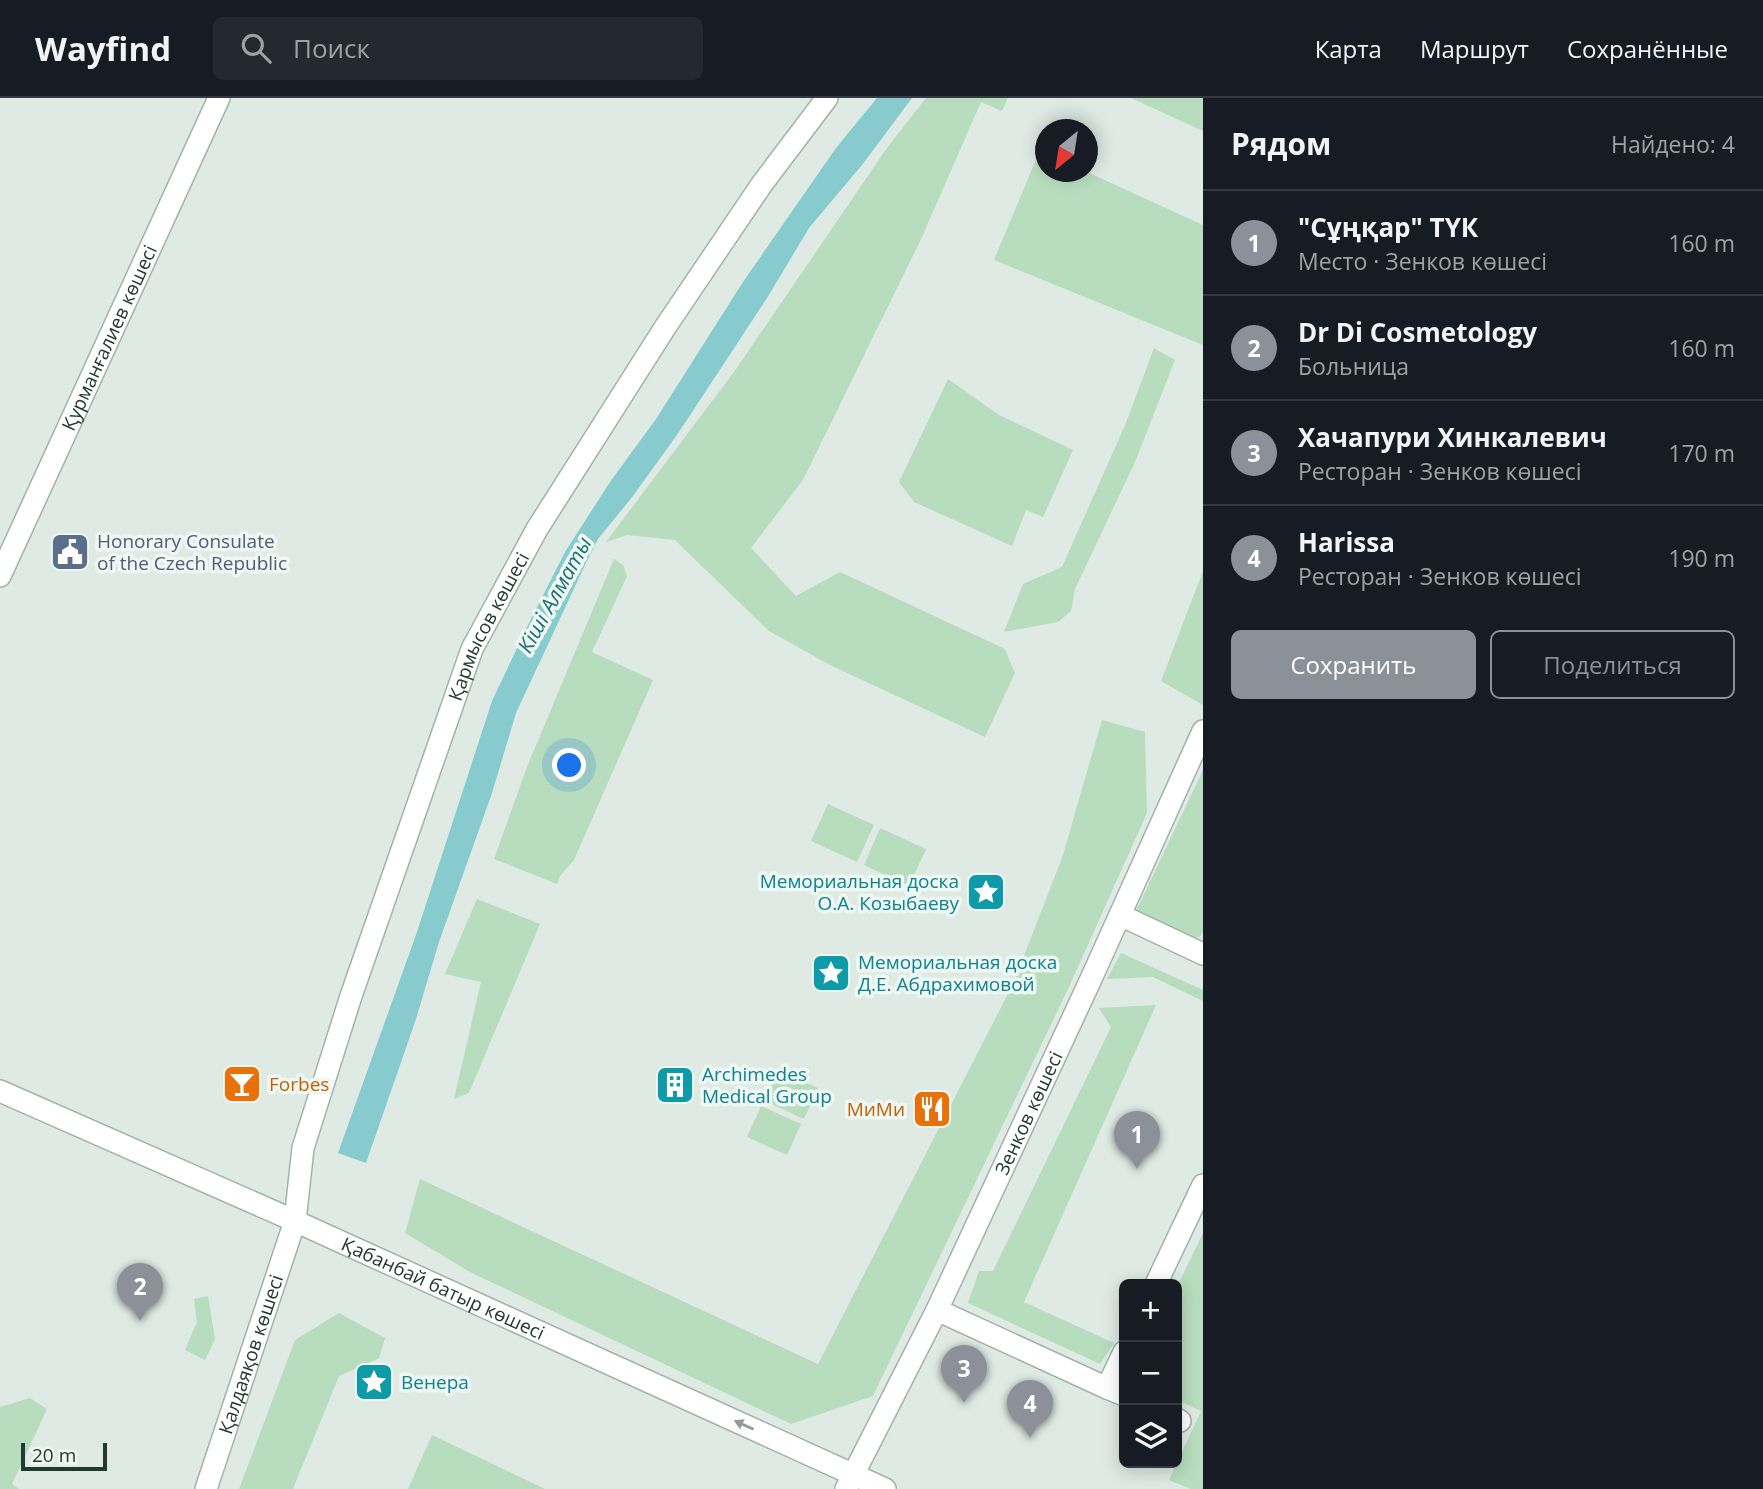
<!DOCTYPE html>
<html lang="ru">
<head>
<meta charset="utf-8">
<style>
	:root { --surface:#171b24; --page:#242831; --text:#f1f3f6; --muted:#9ea1a6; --line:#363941; --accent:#8c9099 }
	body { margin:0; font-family:"Open Sans",sans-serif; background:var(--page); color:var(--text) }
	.controls { position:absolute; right:21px; bottom:21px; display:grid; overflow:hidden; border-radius:10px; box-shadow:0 4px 18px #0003 }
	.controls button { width:63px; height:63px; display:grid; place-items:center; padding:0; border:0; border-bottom:2px solid var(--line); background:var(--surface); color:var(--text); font:35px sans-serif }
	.compass { position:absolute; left:1035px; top:21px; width:63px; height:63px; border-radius:50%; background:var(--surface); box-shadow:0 4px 18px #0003; rotate:210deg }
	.scale { position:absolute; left:21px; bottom:18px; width:86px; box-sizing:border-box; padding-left:7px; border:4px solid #203a31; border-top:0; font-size:19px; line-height:24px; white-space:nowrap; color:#203a31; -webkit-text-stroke:5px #eff7f2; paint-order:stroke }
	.you { position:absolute; left:570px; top:668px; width:24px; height:24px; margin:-18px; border:5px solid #fff; border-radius:50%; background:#1a73e8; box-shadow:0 0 0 10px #1a73e833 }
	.badge { display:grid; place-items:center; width:46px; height:46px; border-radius:50%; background:var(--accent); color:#fff; font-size:23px; font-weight:700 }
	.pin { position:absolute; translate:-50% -58px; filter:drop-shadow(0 2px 4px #0008) }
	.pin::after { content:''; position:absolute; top:37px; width:24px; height:21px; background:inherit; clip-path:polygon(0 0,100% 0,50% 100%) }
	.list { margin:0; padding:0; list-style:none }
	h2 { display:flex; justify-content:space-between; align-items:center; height:91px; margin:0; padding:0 28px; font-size:30px }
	h2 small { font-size:23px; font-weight:400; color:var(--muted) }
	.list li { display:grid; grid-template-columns:46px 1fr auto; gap:21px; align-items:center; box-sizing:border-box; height:105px; padding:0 28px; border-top:2px solid var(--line) }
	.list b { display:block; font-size:26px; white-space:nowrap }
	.list p { margin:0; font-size:23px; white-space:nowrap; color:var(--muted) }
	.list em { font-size:23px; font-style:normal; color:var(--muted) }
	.actions { display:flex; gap:14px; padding:21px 28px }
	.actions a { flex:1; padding:16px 0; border:2px solid var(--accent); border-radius:10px; text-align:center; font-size:24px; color:var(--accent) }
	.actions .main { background:var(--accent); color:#fff }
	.icon { flex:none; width:38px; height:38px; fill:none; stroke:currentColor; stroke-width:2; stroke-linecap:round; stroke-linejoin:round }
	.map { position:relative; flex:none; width:1203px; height:1391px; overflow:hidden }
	header { display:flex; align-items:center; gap:42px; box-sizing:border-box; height:98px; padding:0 35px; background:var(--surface); border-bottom:2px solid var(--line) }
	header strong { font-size:33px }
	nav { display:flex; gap:38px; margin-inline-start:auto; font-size:24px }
	.search { width:490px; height:63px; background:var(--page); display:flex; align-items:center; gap:18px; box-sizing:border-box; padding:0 24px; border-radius:10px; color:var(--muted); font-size:26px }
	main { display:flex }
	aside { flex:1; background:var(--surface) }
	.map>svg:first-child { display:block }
	.green { fill:#b8dcbe }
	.water { fill:#87cbcf }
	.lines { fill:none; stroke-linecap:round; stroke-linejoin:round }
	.minor-casing { stroke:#a2b2ab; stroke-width:24 }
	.minor { stroke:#fff; stroke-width:21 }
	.oneway { fill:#909c98 }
	.labels { text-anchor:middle; stroke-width:7; stroke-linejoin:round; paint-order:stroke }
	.street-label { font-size:19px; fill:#203a31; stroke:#eff7f2 }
	.service-label { font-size:19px; fill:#4e5e75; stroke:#eff7f2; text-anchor:start }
	.culture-label { font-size:19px; fill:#0d838f; stroke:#eff7f2; text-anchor:start }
	.food-label { font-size:19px; fill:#c56008; stroke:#eff7f2; text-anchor:start }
	.water-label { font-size:21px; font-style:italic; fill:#1c6f75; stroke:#eff7f2 }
</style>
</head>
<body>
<header>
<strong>Wayfind</strong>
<div class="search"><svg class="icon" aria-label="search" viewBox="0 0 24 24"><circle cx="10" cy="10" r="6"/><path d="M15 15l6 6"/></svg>Поиск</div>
<nav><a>Карта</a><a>Маршрут</a><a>Сохранённые</a></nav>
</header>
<main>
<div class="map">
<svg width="1203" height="1391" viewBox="0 0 1203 1391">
	<rect width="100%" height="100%" fill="#dfeae4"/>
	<g class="green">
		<path d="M926,0h82l-6,13 -21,-9 -59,135 -119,243 -52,68 45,48 44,-24 165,77 10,24 -30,64 -153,-71 -63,-35 -94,-91 -48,-5 -21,7 128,-170 153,-224z"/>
		<path d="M1131,0h72v33z"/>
		<path d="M1040,52l5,3 1,19h41l116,53v120l-209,-85z"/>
		<path d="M1154,250l21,12 -40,102 -60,127 -4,22 -13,11 -54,10 19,-48 39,-17 64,-144z"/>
		<path d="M948,281l51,36 74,35 -30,67 -17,-7 -14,36 -98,-44 -15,-20z"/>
		<path d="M614,461l9,6 4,11 -35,76 61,28 -79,180 -14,16 -3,8 -63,-25 33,-92z"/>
		<path d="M1203,473v134l-42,-24z"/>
		<path d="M1102,622l43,12 2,81 -78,174 -196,409 -82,28 -321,-152 -65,-39 15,-54 398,185 195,-380 49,-126z"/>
		<path d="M1203,672v161l-3,6h-10l-54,-26z"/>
		<path d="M828,706l46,21 -17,37 -46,-21z"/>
		<path d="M880,730l46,21 -17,37 -45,-21z"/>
		<path d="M477,801l63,25 -71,169 -15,6 27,-117 -36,-8z"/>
		<path d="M1121,855l82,37v11l-50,-24 -46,2z"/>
		<path d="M1156,907l-132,297 90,41 -14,21 -132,-61 11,-32h14l118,-244 -12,-19z"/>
		<path d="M779,972l39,18 -14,31 -39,-18z"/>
		<path d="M761,1008l40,18 -14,31 -40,-18z"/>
		<path d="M1203,1135v256h-12l-22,-9 32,-69 -24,-11v-113z"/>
		<path d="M208,1198l7,43 -10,21 -20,-10 12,-28 -3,-23z"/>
		<path d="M339,1215l46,25 -6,20 -40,18 -46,113h-54l56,-149z"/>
		<path d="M30,1300l17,11 -35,75 7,5h-19v-82z"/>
		<path d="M432,1337l113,54h-137z"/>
	</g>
	<path class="water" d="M877,0h35l-50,67 -53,63 -42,70 -88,134 -46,64 -35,43 -13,26 -69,148 -24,80 -53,149 -23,77 -50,144 -28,-10 79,-221 75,-231 35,-74 38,-75 45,-70 46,-63 87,-137 93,-134z"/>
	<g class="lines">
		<g class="minor-casing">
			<g id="minor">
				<path id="s1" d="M0,478l219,-478"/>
				<path d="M1120,817l83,39"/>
				<path id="s2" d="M0,993l295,130 590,268"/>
				<path d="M1156,1186l47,-99"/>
				<path d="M937,1212l170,78"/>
				<path d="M1124,1254l-17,36 17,7"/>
				<path d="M1177,1321l3,2"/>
				<path id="s3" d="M206,1391l89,-268 8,-73 48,-152 121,-347 65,-120 129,-203 96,-142 65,-86"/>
				<path id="s4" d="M846,1391l91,-179 154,-331 112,-248"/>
			</g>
		</g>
		<use href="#minor" class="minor"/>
	</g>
	<defs><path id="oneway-solid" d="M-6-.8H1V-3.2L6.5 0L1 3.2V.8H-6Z" transform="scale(1.75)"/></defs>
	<use class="oneway" href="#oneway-solid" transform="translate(744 1327) rotate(-156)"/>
	<defs>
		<g id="civic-square" transform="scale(2.0125)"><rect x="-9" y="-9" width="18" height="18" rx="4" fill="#5c6f8a" stroke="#eff7f2"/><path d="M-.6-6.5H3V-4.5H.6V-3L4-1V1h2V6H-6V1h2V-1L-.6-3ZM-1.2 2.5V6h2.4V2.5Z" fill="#fff"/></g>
		<g id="sight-square" transform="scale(2.0125)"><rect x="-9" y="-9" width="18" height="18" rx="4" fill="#0f9aa8" stroke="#eff7f2"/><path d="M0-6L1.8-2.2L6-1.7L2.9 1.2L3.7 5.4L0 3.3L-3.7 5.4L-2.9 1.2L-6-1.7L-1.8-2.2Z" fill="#fff"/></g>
		<g id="bar-square" transform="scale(2.0125)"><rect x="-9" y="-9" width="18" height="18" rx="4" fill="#e8710a" stroke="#eff7f2"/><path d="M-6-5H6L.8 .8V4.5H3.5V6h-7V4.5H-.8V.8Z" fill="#fff"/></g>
		<g id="building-square" transform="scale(2.0125)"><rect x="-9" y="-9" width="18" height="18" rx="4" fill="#0f9aa8" stroke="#eff7f2"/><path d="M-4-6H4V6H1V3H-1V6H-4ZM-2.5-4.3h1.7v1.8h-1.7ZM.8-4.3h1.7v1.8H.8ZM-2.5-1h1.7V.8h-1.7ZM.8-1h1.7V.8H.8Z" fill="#fff"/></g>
		<g id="restaurant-square" transform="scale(2.0125)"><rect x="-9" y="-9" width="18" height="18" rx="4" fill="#e8710a" stroke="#eff7f2"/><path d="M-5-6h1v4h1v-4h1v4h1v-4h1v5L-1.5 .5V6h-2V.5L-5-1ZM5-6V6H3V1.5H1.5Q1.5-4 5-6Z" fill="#fff"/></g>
	</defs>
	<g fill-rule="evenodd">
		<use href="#civic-square" x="70" y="454"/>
		<use href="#sight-square" x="986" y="794"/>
		<use href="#sight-square" x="831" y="875"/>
		<use href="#bar-square" x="242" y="986"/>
		<use href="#building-square" x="675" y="987"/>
		<use href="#restaurant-square" x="932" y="1011"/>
		<use href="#sight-square" x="374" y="1284"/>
	</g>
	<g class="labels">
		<g class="street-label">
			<text dy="7" stroke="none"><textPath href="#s1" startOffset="262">Қурманғалиев көшесі</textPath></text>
			<text dy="7" stroke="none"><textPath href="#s3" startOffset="910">Қармысов көшесі</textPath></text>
			<text dy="7" stroke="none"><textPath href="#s4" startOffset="418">Зенков көшесі</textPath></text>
			<text dy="7" stroke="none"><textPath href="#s2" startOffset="485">Қабанбай батыр көшесі</textPath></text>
			<text dy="7" stroke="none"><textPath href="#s3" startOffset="142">Қалдаяқов көшесі</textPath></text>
		</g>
		<g class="service-label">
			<text x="97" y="450">Honorary Consulate<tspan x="97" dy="22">of the Czech Republic</tspan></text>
		</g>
		<g class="culture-label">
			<text x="959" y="790" text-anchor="end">Мемориальная доска<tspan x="959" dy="22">О.А. Козыбаеву</tspan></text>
			<text x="858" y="871">Мемориальная доска<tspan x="858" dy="22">Д.Е. Абдрахимовой</tspan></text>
			<text x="702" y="983">Archimedes<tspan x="702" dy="22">Medical Group</tspan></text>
			<text x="401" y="1291">Венера</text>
		</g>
		<g class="food-label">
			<text x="269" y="993">Forbes</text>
			<text x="905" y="1018" text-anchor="end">МиМи</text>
		</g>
		<g class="water-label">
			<text transform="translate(555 497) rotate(-61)" y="7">Кіші Алматы</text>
		</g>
	</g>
</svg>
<div class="controls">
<button>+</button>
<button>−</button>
<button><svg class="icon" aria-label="layers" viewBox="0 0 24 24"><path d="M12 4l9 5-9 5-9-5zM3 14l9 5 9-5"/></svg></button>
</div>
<svg class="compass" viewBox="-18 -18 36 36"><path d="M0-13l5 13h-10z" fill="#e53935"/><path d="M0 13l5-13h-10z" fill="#9ea1a6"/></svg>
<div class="scale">20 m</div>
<div class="you"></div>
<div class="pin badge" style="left:1137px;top:1071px">1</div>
<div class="pin badge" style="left:140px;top:1223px">2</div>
<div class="pin badge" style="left:964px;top:1305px">3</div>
<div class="pin badge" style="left:1030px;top:1340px">4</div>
</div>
<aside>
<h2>Рядом<small>Найдено: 4</small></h2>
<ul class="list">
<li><span class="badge">1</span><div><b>&quot;Сұңқар&quot; ТҮК</b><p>Место · Зенков көшесі</p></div><em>160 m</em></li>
<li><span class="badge">2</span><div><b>Dr Di Cosmetology</b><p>Больница</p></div><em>160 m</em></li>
<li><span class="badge">3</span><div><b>Хачапури Хинкалевич</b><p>Ресторан · Зенков көшесі</p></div><em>170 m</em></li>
<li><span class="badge">4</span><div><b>Harissa</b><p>Ресторан · Зенков көшесі</p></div><em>190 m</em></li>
</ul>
<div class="actions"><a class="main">Сохранить</a><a>Поделиться</a></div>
</aside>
</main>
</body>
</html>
